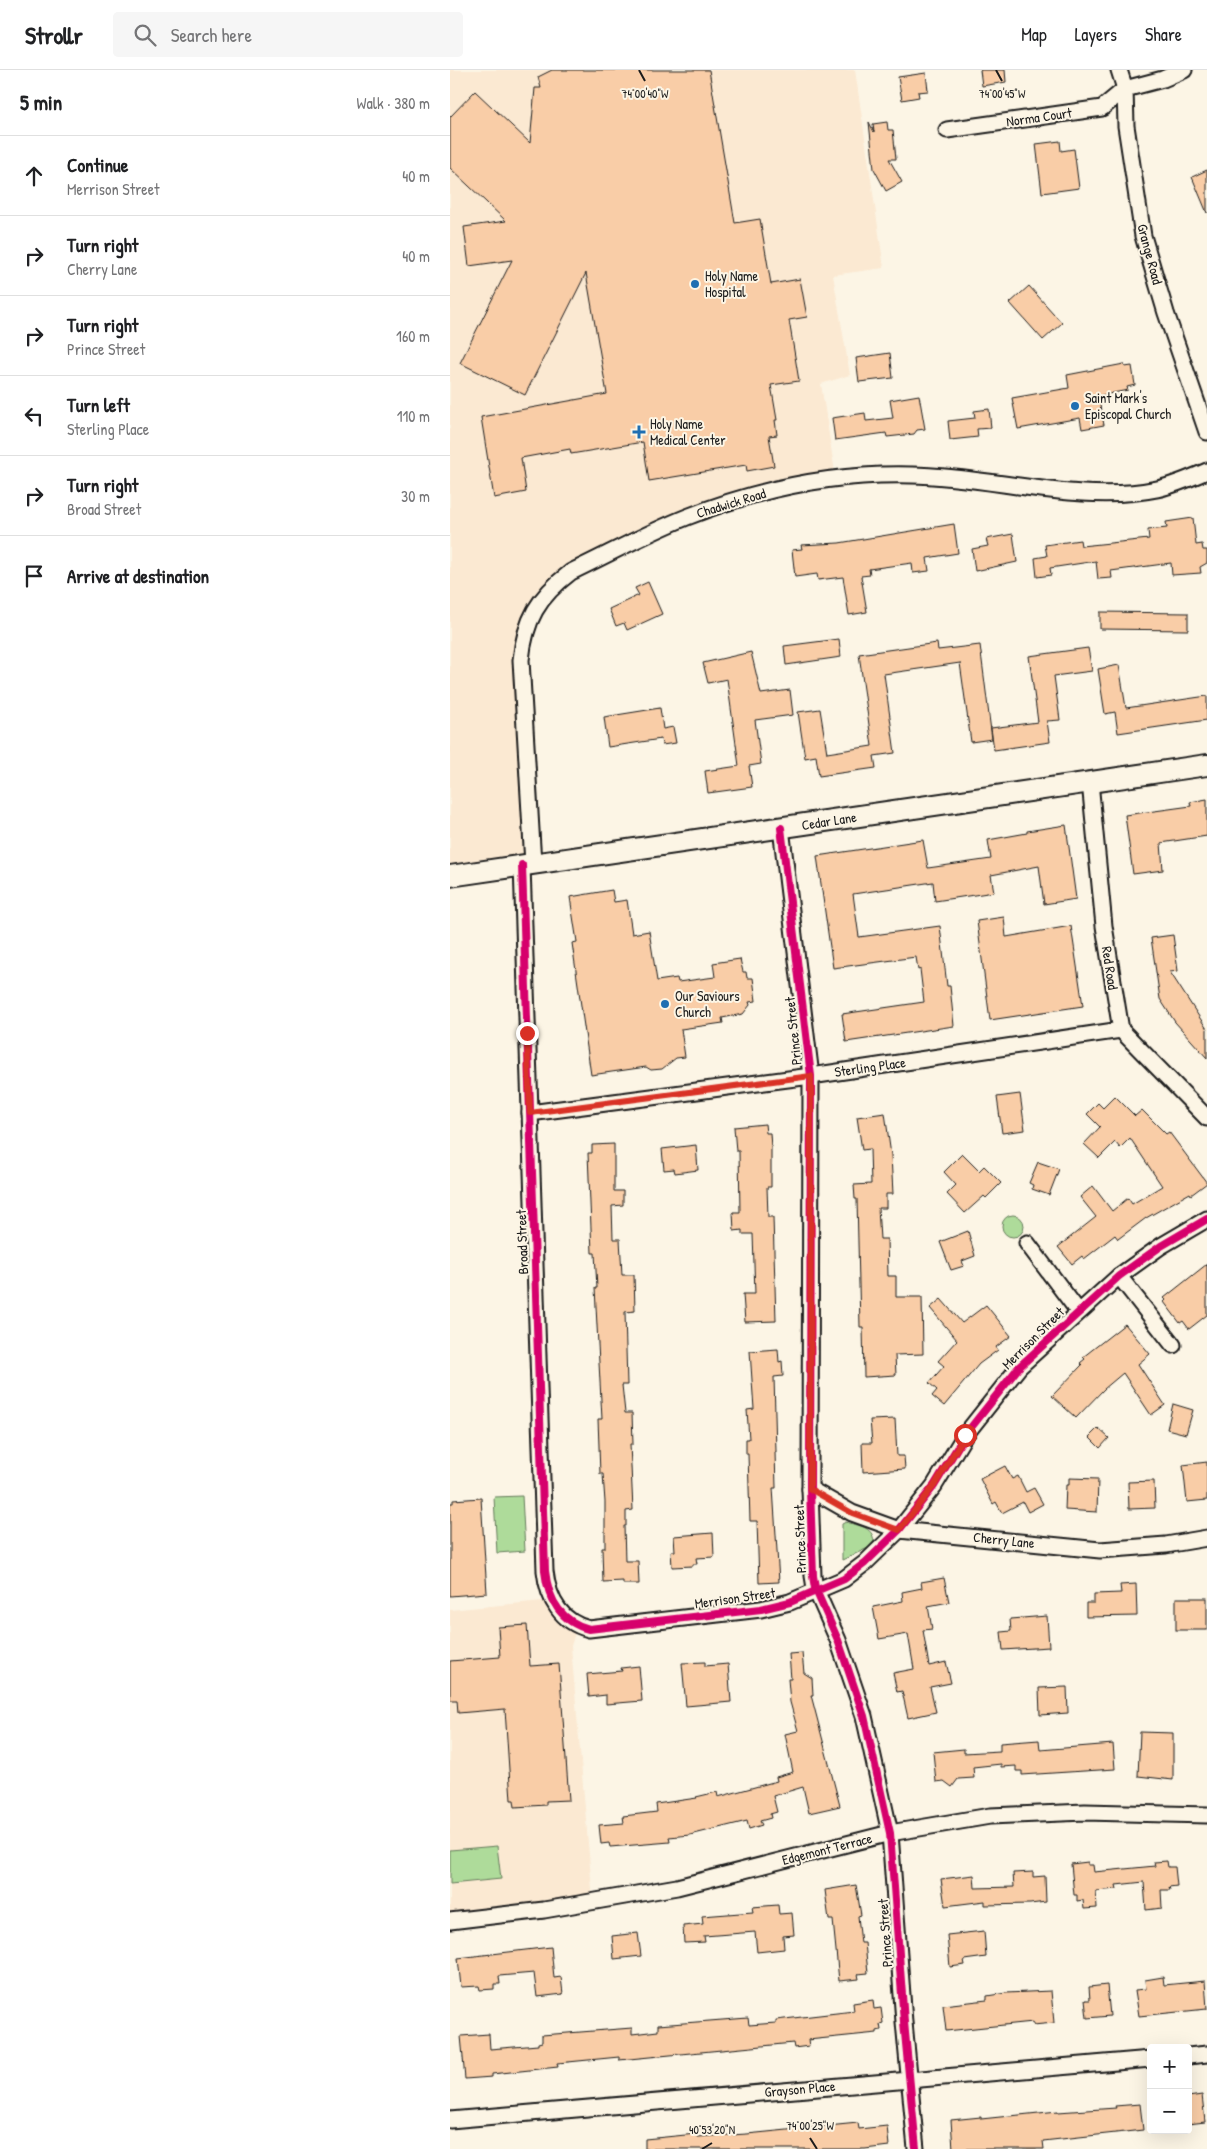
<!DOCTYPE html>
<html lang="en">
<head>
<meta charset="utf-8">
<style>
	:root { --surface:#fff; --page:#f6f6f6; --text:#202124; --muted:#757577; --line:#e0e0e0 }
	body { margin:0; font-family:"Patrick Hand",sans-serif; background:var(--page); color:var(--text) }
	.controls { position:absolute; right:15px; bottom:15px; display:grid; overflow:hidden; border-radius:5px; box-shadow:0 5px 20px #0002 }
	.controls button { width:45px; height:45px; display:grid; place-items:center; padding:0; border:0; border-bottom:1px solid var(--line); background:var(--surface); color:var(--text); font:25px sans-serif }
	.stop { position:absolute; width:15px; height:15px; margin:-11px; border:4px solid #d93025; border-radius:50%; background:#fff }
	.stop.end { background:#d93025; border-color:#fff; box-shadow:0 1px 5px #0008 }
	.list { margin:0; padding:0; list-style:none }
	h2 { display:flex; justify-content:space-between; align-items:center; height:65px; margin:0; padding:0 20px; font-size:21px }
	h2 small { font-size:16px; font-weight:400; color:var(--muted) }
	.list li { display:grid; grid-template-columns:32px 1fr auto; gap:15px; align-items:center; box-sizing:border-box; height:80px; padding:0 20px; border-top:1px solid var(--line) }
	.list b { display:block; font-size:19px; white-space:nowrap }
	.list p { margin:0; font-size:16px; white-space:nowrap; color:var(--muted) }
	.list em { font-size:16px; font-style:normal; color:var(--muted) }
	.icon { flex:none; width:28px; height:28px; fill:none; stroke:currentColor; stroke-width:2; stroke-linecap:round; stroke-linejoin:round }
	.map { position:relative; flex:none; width:757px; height:2079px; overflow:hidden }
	header { display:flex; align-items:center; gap:30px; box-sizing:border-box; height:70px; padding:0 25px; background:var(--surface); border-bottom:1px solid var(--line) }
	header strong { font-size:24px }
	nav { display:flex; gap:28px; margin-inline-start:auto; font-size:18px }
	.search { width:350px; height:45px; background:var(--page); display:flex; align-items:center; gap:12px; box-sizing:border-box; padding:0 18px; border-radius:5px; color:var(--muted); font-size:19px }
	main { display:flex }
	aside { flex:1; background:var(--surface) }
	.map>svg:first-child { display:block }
	.built { fill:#fbe9d2 }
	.green { fill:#aedb9a; stroke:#657c5b }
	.building { fill:#f9cda7; stroke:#1c1c1c }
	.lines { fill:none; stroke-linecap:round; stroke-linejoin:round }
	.minor-casing { stroke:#1c1c1c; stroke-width:19 }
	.secondary-casing { stroke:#1c1c1c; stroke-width:24 }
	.minor { stroke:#fcf5e5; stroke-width:15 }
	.secondary { stroke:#fcf5e5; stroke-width:20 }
	.cycleway-casing { stroke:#fcf5e5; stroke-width:11 }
	.cycleway { stroke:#d6006c; stroke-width:8 }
	.route { stroke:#d93025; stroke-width:6 }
	.ticks { fill:none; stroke:#1c1c1c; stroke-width:2 }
	.poi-dot { fill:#1f6fb2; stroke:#fcf5e5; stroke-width:2 }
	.labels { text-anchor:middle; stroke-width:4; stroke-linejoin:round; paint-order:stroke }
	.street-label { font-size:14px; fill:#1c1c1c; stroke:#fcf5e5 }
	.poi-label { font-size:14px; fill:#1c1c1c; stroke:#fcf5e5; text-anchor:start }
	.ticks-label { font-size:12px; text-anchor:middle; fill:#1c1c1c; stroke:#fcf5e5; stroke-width:4; stroke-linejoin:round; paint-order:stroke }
</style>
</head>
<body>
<header>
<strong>Strollr</strong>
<div class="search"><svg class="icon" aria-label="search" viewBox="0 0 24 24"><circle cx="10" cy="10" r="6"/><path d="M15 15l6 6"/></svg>Search here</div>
<nav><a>Map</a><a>Layers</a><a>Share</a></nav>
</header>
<main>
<aside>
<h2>5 min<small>Walk · 380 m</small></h2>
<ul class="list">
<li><svg class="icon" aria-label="ahead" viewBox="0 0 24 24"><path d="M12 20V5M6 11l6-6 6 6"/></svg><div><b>Continue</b><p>Merrison Street</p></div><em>40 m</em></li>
<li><svg class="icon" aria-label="right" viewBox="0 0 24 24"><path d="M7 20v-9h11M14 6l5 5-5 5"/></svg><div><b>Turn right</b><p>Cherry Lane</p></div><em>40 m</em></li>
<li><svg class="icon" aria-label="right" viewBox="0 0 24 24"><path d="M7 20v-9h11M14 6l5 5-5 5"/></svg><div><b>Turn right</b><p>Prince Street</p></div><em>160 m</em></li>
<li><svg class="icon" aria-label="left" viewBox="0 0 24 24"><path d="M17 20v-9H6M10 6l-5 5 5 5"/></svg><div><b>Turn left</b><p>Sterling Place</p></div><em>110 m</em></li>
<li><svg class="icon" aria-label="right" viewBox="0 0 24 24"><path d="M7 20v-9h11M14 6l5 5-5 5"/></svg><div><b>Turn right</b><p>Broad Street</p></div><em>30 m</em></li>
<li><svg class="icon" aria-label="arrive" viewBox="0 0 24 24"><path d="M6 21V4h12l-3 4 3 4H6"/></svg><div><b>Arrive at destination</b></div></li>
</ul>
</aside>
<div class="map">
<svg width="757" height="2079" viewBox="0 0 757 2079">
	<rect width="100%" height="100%" fill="#fcf5e5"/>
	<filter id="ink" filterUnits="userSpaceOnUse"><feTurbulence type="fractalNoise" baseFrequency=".02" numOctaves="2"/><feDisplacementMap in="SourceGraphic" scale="10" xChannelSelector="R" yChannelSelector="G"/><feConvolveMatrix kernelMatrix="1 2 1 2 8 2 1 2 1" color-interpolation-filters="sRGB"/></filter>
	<g filter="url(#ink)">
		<g class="built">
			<path d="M0,0h405l29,198 -51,7 17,100 -29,9 15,95 -68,12 -197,81 -48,66 10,226 -83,12z"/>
			<path d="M102,1530l25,26 -6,20 22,255 -143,20v-311z"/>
		</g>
		<g class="green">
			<circle cx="563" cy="1156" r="11"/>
			<path d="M72,1426l3,55 -28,2 -3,-56z"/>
			<path d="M396,1452c13,4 26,4 28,19l-6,7 -26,12v-36z"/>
			<path d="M47,1776l4,33 -51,5v-34z"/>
		</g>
		<g class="building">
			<path d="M102,0h157l26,153 25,-4 11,65 29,-5 7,38 -18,3 10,61 -28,4 6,35h-2l2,15 -8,1 5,30 -27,5 -1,-6 -97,16 -6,-39 -72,12 -1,-5 -49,9 5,34 -32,6 -13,-81 126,-23 -21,-121 -61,122 -65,-32 52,-103 -43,6 -5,-39 42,-6 -56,-53v-51l25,-26 55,52 5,-55h6l-3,-11z"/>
			<path d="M530,0h25l1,12 -24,4z"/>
			<path d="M476,3l2,18 -10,1 1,5 -17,3 -4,-23z"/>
			<path d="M419,52l5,10 -1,-8 14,-2 1,8h5l3,29h-7l13,23 -16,9 -12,-22z"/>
			<path d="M610,71l1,10 13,-2 5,39 -37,5 -6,-49z"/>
			<path d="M757,100v43l-15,-36z"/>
			<path d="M579,216l33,37 -19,17 -33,-37z"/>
			<path d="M440,283l3,25 -34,4 -3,-24z"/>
			<path d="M674,294l1,3 7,-1 3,19 -8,2 1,3 -30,6 6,29 -22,4 -2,-11 -62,11 -6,-31 57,-10 -2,-13z"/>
			<path d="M469,325l6,34 -8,1 -3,4 -27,3 -1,-4 -51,7 -3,-22 33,-5 1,8 27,-3 -3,-18z"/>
			<path d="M539,339l2,19 -14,1 1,8 -28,3 -2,-19 27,-3 -1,-7z"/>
			<path d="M743,448l3,27 6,-1 1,6h4v13l-7,4 1,6 -29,2 -1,-12 -60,8 1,7 -14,1 -2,-18 -46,7 1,7 -14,2 -2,-19 12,-2 -2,-11 35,-5 1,6 68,-7 -1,-9 19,-2 -1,-6z"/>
			<path d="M504,454l4,29 -31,5 2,13 -16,2 -1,-10 -43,6 1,6 -9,1 6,36 -18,3 -6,-38 -25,3 -1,-6 -22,3 -3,-27 10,-1 -1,-4 38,-2z"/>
			<path d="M563,464l4,28 -42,9 -3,-22 16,-3 -2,-7z"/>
			<path d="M198,512l14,32 -35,16 -3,-7 -8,3 -7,-17 30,-14 -4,-7z"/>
			<path d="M650,542l88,1v17l-88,-1z"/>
			<path d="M389,569l2,18 -55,8 -2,-19z"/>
			<path d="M487,573l1,7 42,-5 12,94 -21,3 -11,-79 -76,11 11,79 -21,3 2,12 -57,8 -3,-20 -11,2 -7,-46 22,-3 7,44 45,-7 -13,-92z"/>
			<path d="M638,578l4,23 -38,5 6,44 -13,1 3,21 -56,8 -3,-22 47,-6 -9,-66z"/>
			<path d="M301,582l10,42 29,-4 3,25 -38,5 6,44 -12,2 3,21 -44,6 -3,-22 34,-5 -12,-87 -19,4 -5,-20z"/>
			<path d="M669,595l7,43 81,-12v24l-89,13 -3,-21 -10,2 -7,-45z"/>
			<path d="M210,638l3,21 10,-2 3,16 -14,2 -1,-6 -53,8 -4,-30z"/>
			<path d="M757,729v37l-46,7 2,27 -30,4 -8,-59 66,-9 -1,-4z"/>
			<path d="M616,755l10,74 -32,5 -5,-38 -48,9 3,17 -59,9 -2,-19 -80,12 6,43 81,-11 7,60h3l4,40 -108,16 -4,-28 82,-12 -4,-33 -2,1 -2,-13 -83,11 -16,-112 106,-16 5,28 63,-9 -3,-19 39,-7v-2z"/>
			<path d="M162,820l2,12 13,-2 5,34 17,-3 8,50 20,-3 1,4 37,-5 -2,-14 27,-4 3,13h3l1,6h6l3,23 -7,1 1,3 -7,9 -21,4 1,5 -42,6 4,28 -9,1 -14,11 -11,1 -5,-3 -55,8 -19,-132 5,-1 -7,-45z"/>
			<path d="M554,847l2,20 65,-11 12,80 -93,14 -13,-99z"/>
			<path d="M723,865l5,36 -8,1 37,57v29l-32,-36 -15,-23 -9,-61z"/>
			<path d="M570,1024l5,36 -23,3 -5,-36z"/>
			<path d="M665,1026l20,20 7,-6 24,24 3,-2 38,51 -16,12 -1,-2 -44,25 -28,21 -3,-4 -31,24 -2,-3 -10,8 -14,-17 38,-30 -16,-20 13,-11 19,25 16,-13 4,6 30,-18 -32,-48 -10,10 -5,-6 -16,16 -15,-14 16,-17 -13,-13 11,-11 5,5z"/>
			<path d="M435,1043l6,42 2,39h-7v14h-8l2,31h7l1,37h8v21h26l1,57 -28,1 1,20 -32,2 -1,-50h-3l-3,-128h-2l-1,-14 17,-1 -1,-35 -8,1 -5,-33z"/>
			<path d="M315,1054l1,9h4l1,15v39h-4l1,30h5l3,104 -31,1 -2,-28h12l-2,-60h-11v-4l-8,1 -1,-19h7l-1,-61h-3l-2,-24z"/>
			<path d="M164,1074v47h9v14l-11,1 1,33h7l2,36h12l1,36 -10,1 2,73h-5l3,28h7l1,31h-3l3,66 -7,1v15h-2l1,35h13l1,23h-16v-3l-20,1 -1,-34h3v-46l-2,-28h-3l-2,-55h4l-7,-131h2l-2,-35h-3l-4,-100h4v-8z"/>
			<path d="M246,1075l2,25 -23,3 -1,-4 -10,1 -2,-21z"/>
			<path d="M512,1084l17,17 5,-5 17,17 -15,15 -2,-2 -19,17 -18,-19 9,-9 -12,-13z"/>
			<path d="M588,1092l21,7 -10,26 -17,-6 1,-4 -4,-2z"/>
			<path d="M518,1161l7,25 -13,5 2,5 -13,4 -11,-28z"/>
			<path d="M757,1194v51l-18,14 -6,-8 -3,2 -16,-21 2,-2 -2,-2z"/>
			<path d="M491,1229l21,24 24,-18 25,31 -15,11 2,3 -19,14 -35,42 -12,-10 5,-6 -8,-7 15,-17 -6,-5 19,-21 -27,-32z"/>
			<path d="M675,1254l25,30 -12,10 27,41 -14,10 -28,-42 -19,16 -28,29 -24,-22 30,-31 -2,-2 5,-4 -2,-2z"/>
			<path d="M328,1279l1,13 3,-1 1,15 -9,1 2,75h-1l1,36h-3l6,94 -20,1 -2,-62h-7l-2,-67h-2v-15h3l-2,-29 7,-1 -4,-58z"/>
			<path d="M723,1334l20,6 -7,24 -19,-5z"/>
			<path d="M445,1349l2,37h7l1,13 -42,3 -1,-29h10l-2,-23z"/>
			<path d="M648,1358l11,10 -9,10 -11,-11z"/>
			<path d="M757,1392v38l-20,2 -4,-37z"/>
			<path d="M555,1396l7,13 6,-3 8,16 8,-4 9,16 -15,8 -5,-10 -21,11 -6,-11 -3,2 -13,-25z"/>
			<path d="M619,1408l29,1 -1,33 -32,-2 1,-25h3z"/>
			<path d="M704,1411l1,27 -26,1 -1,-27z"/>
			<path d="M31,1428l6,95 -37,3v-93h3v-3z"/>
			<path d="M263,1463l1,24 -18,1 1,6h-4v2l-21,1 -1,-16h4l-1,-15z"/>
			<path d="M494,1508l5,24 -21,4 4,23 -9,1 6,36 17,-4 5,21 -21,4 6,25 -28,6 -6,-27 -5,1 -4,-19 21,-4 -6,-35 -29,5 -6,-32 30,-6 -1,-9 20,-4 -1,-6z"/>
			<path d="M686,1514l1,32 -51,1v-14h8v-9l27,-1 -1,-8z"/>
			<rect x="726" y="1528" width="31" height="32"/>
			<path d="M597,1546l2,31 -46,3 -2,-18 10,-1 -1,-12z"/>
			<path d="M77,1555l3,41 29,-2 10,136 -23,1v4l-31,2 -1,-7h-3l-6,-91 -47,4 -1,-13h-7v-39l50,-4 -2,-30z"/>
			<path d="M352,1583l2,20 8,5 1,17h-2l29,111 -31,7 -6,-26 -30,9 4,16 -7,2 1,4 -11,3 2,4 -13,4 -2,-8 -57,14 -21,2 1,5 -60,5 -1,-4 -8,1 -2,-19 25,-2 -1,-7 34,-4 -1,-8 41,-6 -1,-1 21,-5 1,5 59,-16 -1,-4 17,-5 -8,-38 13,-3 -8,-29 -2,-23h3l-2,-25z"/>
			<path d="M255,1592v4l23,-2 3,38 -45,4 -4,-43z"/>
			<path d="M189,1596l3,35 -36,3v-9l-17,2 -2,-23 35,-3 -1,-3z"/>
			<path d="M617,1617l1,26 -28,2 -1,-27z"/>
			<path d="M690,1662l33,1v47l-35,-4z"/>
			<path d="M589,1670l1,10 73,-6 2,25 -93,6v-4h-6v-5l-15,1v-3l-28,3 1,11 -16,1 -6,8 -8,-6 -8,1 -3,-30 31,-3v4l36,-2v-8z"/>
			<path d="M717,1791l1,6h7l2,19 -8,1 1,3h-9l1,18 -16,2 -2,-28 -28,3 1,4 -21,2 1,17 -13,1 -1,-9 -6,1v-6h-3l-3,-31 17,-2v3h5l1,7 61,-6 -1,-4z"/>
			<path d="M583,1802v5l12,-1 1,26 -16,2 -45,1v-4l-40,5 -4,-27 33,-4 1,13 39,-1 -1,-14z"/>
			<path d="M406,1815l5,30 -3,1 3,27h4l3,30 -10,1 1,5 -20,2 -6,-61h-4l-4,-30z"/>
			<path d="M328,1835l1,9 13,-1 2,22 -11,1 1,13 -27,3 -2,-20 -51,4 1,6 -21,1 -1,-17 20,-2 -1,-8 51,-4 -1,-5z"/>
			<path d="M534,1861l2,26 -22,3 1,5 -15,2 -3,-32z"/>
			<path d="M188,1863l3,23 -27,3 -2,-23z"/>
			<path d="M101,1877l3,31 7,-1 2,17 -26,3 -3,-24 -35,3 1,8h-6v5l-14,1 -1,-4 -18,1 -3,-29z"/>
			<path d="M713,1907l1,8 41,-4 2,28 -68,7 -4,-26 11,-1 -1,-9z"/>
			<path d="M657,1915l3,31 -23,2 -2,-18h5l-1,-13z"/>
			<path d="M601,1921l3,32 -21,2v-3l-87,9 -3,-26 44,-5v-4l19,-3z"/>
			<path d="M423,1930l1,9 7,-1 2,15 -3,1 1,6 -4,1v2l-69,7 1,6 -15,2 -1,-5 -174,17v-3l-51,5 -11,1 1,4 -66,7v3l-27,2 -4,-43 28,-2 1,15 48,-4v-2l4,-1v-7l90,-7v6l26,-3v-6l90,-7 1,7 27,-2v-3l78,-9 -1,-8z"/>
			<path d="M752,2025l3,27 -17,2v-27z"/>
			<path d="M690,2034l3,26 -100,11 1,8h-91l-2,-29 30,-3v2l77,-8v1l58,-4 -1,-2z"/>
			<path d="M408,2053l1,6 28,-3 2,20 -24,3h-220v-10l51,-5 1,3 50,-3z"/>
		</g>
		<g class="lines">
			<g class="minor-casing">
				<g id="minor">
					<path d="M669,0l6,19 1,37 17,110 23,77 41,119"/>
					<path d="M497,60l155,-22 23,-19 38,-10 21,-9"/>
					<path d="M640,712l14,144 17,104 86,88"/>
					<path d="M331,758l30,248 -1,413 3,87 2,12 23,52 26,76 26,117 14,189 12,127"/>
					<path d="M83,794l-12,-204c4,-40 17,-63 50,-88 38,-18 76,-39 116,-55 71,-28 149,-44 225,-42 79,1 168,30 245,14 18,-4 34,-11 50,-18"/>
					<path d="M72,795l23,706c3,28 16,51 44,58l172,-20 29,-7 54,-23 21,-16 34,-33 35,-44 31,-51 54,-68 100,-91 42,-30 46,-27"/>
					<path d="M80,1043l281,-37 310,-46"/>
					<path d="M577,1173l51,68"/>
					<path d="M669,1206l54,69"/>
					<path d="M360,1419l42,24 47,17 201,20 66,-5 41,-7"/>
					<path d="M0,1851l94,-11 133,-23 213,-54 100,-17 95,-4 122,3"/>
					<path d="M738,1986l19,-2"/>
					<path d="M0,2050l701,-61"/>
				</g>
			</g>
			<g class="secondary-casing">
				<path id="secondary" d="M0,806l757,-111"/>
			</g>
			<use href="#minor" class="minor"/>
			<use href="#secondary" class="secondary"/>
			<g class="cycleway-casing">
				<g id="cycleway">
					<path d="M331,758l30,248 -1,413 3,87 2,12 23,52 26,76 26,117 14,189 12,127"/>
					<path d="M72,795l23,706c3,28 16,51 44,58l172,-20 29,-7 54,-23 21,-16 34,-33 35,-44 31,-51 54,-68 100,-91 42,-30 46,-27"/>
				</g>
			</g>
			<use href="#cycleway" class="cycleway"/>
		</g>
	</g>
	<g class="lines" filter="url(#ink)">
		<path class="route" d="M77,963l3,80 281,-37 -1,413 42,24 47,17 35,-44 31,-51"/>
	</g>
	<path class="ticks" d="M189,0l6,11M546,0l6,11M360,2068l7,11M252,2079l10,-6"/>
	<g class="poi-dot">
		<circle cx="245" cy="214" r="5"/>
		<circle cx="625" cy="336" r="5"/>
		<path d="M186.5 354.5h5v5h5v5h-5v5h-5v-5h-5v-5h5z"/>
		<circle cx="215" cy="934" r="5"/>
	</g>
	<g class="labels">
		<g class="street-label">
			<text transform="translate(589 47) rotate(-8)" y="5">Norma Court</text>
			<text transform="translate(700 184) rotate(75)" y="5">Grange Road</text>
			<text transform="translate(281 433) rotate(-17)" y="5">Chadwick Road</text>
			<text transform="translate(379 751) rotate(-9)" y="5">Cedar Lane</text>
			<text transform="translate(660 898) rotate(81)" y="5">Red Road</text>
			<text transform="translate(343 961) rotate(-96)" y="5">Prince Street</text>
			<text transform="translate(420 997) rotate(-8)" y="5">Sterling Place</text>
			<text transform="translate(72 1172) rotate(-92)" y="5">Broad Street</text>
			<text transform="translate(583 1268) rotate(-45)" y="5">Merrison Street</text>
			<text transform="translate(350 1469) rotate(-92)" y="5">Prince Street</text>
			<text transform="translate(554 1470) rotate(6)" y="5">Cherry Lane</text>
			<text transform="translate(285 1528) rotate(-8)" y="5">Merrison Street</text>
			<text transform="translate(377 1779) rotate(-14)" y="5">Edgemont Terrace</text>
			<text transform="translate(435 1863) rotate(-94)" y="5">Prince Street</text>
			<text transform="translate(350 2019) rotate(-5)" y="5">Grayson Place</text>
		</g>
		<g class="poi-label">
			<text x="255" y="211">Holy Name<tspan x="255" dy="16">Hospital</tspan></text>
			<text x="635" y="333">Saint Mark's<tspan x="635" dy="16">Episcopal Church</tspan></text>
			<text x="200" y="359">Holy Name<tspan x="200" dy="16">Medical Center</tspan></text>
			<text x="225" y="931">Our Saviours<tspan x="225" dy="16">Church</tspan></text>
		</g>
	</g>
	<g class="ticks-label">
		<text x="195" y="28">74°00'40"W</text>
		<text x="552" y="28">74°00'45"W</text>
		<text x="360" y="2060">74°00'25"W</text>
		<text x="262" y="2064">40°53'20"N</text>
	</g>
</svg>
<div class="controls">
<button>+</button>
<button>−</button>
</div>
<div class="stop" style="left:515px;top:1365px"></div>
<div class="stop end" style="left:77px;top:963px"></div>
</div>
</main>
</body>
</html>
